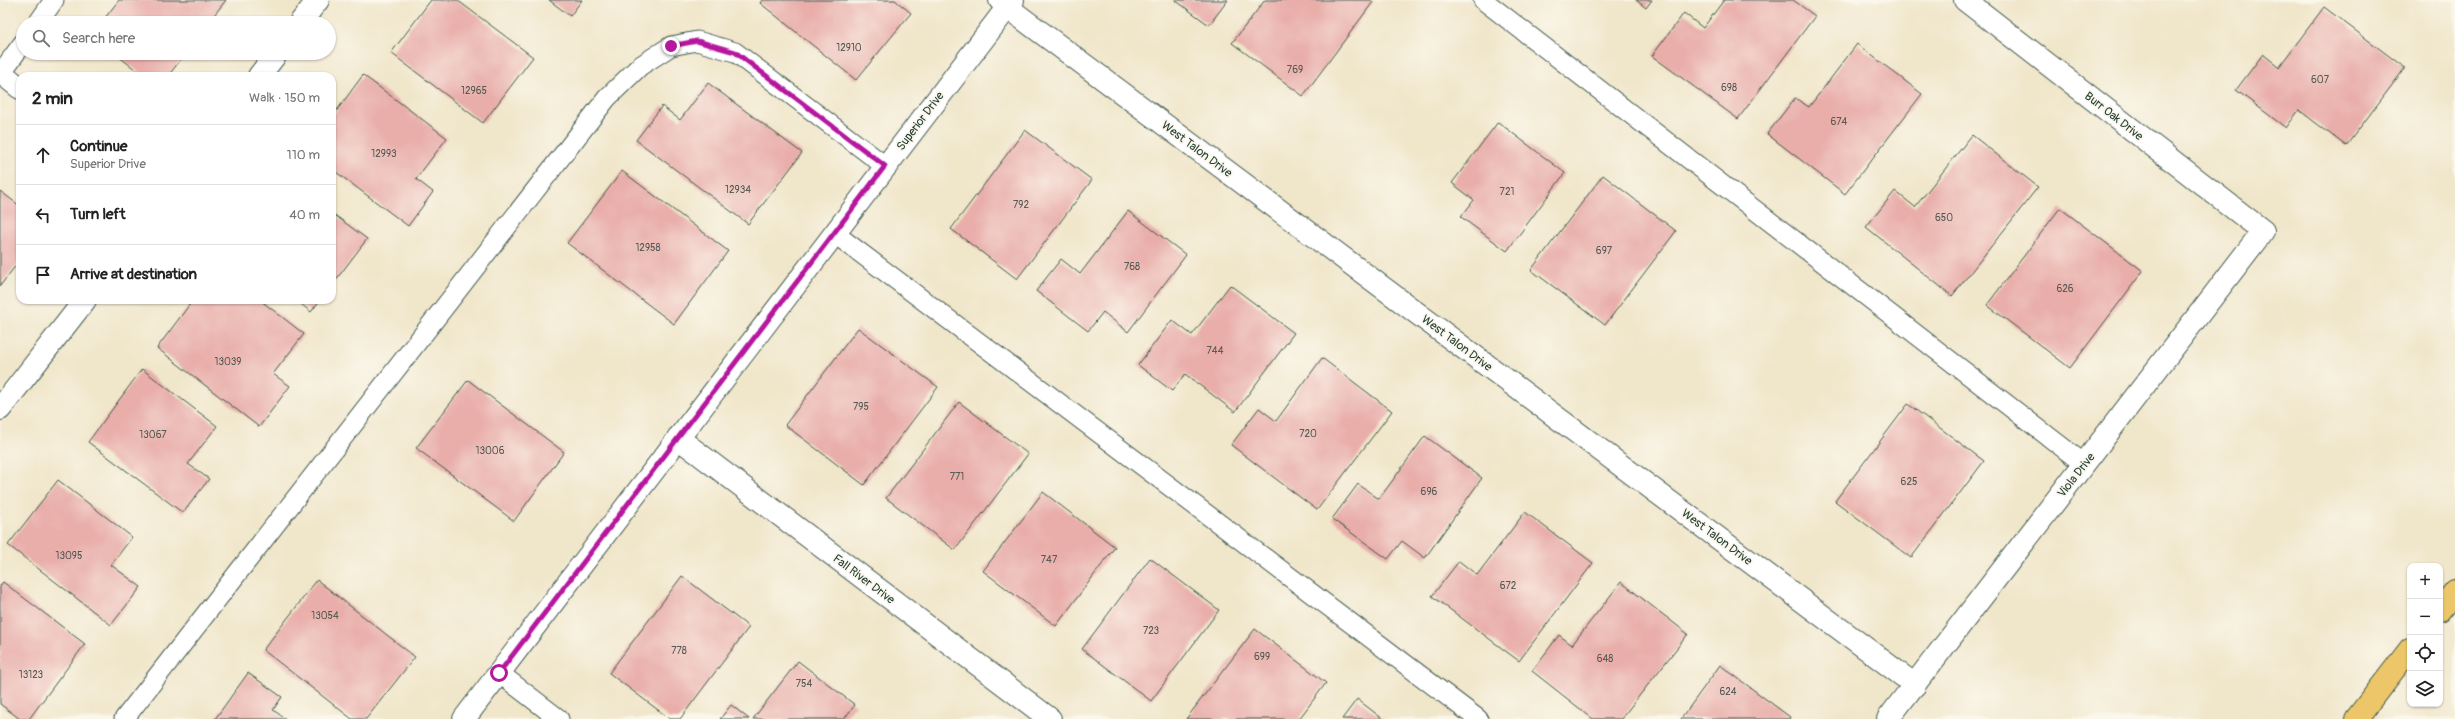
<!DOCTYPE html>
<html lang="en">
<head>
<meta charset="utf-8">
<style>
	:root { --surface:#fff; --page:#f2f2f2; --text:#222; --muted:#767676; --line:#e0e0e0 }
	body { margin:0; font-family:Pangolin,sans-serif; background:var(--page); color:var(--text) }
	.controls { position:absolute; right:12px; bottom:12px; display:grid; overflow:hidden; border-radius:8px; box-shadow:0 1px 3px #0004 }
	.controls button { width:36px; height:36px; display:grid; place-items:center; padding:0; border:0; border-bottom:1px solid var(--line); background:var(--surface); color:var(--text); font:20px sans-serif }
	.stop { position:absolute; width:12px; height:12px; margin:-9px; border:3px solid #b5179e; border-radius:50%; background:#fff }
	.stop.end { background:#b5179e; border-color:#fff; box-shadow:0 1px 4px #0008 }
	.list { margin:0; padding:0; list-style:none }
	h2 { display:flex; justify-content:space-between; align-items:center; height:52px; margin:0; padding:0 16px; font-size:17px }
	h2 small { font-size:13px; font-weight:400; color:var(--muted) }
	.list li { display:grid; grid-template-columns:26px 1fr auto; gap:12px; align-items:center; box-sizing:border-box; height:60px; padding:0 16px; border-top:1px solid var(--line) }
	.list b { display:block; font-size:15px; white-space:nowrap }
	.list p { margin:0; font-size:13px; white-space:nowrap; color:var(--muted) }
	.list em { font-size:13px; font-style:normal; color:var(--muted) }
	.icon { flex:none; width:22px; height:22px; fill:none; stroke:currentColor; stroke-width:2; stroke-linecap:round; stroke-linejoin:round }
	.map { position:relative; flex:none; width:2455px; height:719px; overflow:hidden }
	.search { position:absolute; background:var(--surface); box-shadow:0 1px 3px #0004; left:16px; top:16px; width:320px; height:44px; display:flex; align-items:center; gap:10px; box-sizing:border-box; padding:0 14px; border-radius:22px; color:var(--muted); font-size:15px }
	.panel { position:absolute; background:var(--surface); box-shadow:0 1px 3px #0004; left:16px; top:72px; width:320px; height:232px; border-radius:12px }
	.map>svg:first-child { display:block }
	.building { fill:#e9aeaa }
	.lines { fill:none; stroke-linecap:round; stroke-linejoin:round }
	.lane-casing { stroke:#3e564a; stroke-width:21 }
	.street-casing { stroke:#3e564a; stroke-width:24 }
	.primary-casing { stroke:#3e564a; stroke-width:24 }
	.lane { stroke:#fff; stroke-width:19 }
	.street { stroke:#fff; stroke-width:22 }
	.primary { stroke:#ecc669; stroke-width:22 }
	.route { stroke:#b5179e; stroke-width:5 }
	.labels { text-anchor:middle; stroke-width:3.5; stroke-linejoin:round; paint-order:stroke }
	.number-label { font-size:10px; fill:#525952 }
	.street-label { font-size:12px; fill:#1f3d34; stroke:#fbf7ec }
</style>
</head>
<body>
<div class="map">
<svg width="2455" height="719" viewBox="0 0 2455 719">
	<rect width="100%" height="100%" fill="#fbf7ec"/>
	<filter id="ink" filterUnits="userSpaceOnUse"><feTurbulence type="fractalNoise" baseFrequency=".025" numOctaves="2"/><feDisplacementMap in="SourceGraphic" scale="8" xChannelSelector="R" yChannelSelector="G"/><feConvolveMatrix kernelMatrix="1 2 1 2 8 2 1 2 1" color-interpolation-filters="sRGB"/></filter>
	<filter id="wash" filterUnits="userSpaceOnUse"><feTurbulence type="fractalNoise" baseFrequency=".012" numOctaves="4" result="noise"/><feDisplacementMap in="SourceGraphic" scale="16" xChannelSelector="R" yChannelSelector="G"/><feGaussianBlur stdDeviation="0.9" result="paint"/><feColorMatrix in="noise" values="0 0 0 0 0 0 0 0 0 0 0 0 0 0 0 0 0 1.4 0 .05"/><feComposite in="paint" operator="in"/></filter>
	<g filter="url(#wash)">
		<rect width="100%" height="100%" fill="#f0e6ca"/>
		<g id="blocks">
			<g class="building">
				<path d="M119,0h107l-18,23h-107z"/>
				<path d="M431,0h26l76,57 -50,66 -92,-70z"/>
				<path d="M549,0h33l-12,16z"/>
				<path d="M762,0h133l16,13 -55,67 -96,-77z"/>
				<path d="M1175,0h53l-19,25z"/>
				<path d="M1265,0h105l3,2 -70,94 -71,-53z"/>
				<path d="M1636,0h16l-6,8z"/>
				<path d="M1724,0h69l22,16 -77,103 -86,-63 32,-43 19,15z"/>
				<path d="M2324,7l81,61 -59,78 -47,-36 -13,18 -50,-38 27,-36 16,13z"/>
				<path d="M1857,44l65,50 -77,100 -78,-60 28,-36 14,9z"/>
				<path d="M114,53h72l-18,23h-24z"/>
				<path d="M363,75l84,63 -31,41 17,13 -25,34 -76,-57v-52z"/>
				<path d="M708,83l94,70 -54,71 -112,-84 26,-34 18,14z"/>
				<path d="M1498,122l67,51 -58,78 -46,-34 13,-17 -22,-17z"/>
				<path d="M1025,130l67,50 -75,99 -66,-50z"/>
				<path d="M1972,135l66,52 -86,109 -86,-69 29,-36 20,16z"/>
				<path d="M622,171l106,80 -54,73 -107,-81z"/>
				<path d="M1603,175l73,56 -71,94 -74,-55z"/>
				<path d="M0,191l20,15v54l-20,26z"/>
				<path d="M2060,208l83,63 -73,97 -83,-63z"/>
				<path d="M1128,211l58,44 -58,77 -25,-20 -15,19 -52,-40 25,-32 19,15z"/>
				<path d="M332,213l35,26 -35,46z"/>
				<path d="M1230,285l64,48 -59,79 -50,-38 -13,17 -34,-26 34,-45 20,15z"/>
				<path d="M193,300h67l44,34 -31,40 17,12 -31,41 -102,-79z"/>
				<path d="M296,300h24l-9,12z"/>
				<path d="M858,328l80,59 -74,98 -79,-60z"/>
				<path d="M1322,358l70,53 -75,99 -86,-65 28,-37 17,13z"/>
				<path d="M142,369l75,57 -29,38 21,15 -26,34 -95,-71z"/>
				<path d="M468,380l96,72 -50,69 -98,-73z"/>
				<path d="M959,402l69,52 -73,96 -69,-52z"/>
				<path d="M1908,404l76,57 -73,97 -76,-57z"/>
				<path d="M1425,436l57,42 -57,80 -23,-17 -14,18 -56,-40 26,-35 21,15z"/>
				<path d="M58,480l74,57 -21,28 30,22 -30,38 -103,-80z"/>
				<path d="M1043,492l72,55 -59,79 -73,-55z"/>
				<path d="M1525,512l68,51 -74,98 -87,-65 27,-35 18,14z"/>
				<path d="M1150,558l69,52 -68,91 -69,-52z"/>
				<path d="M682,576l67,51 -69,92h-10l-61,-46z"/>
				<path d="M317,580l98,77 -49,62h-14l-89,-69z"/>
				<path d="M3,582l82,62 -56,75h-9l-20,-15v-118z"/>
				<path d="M1621,582l67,52 -67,85h-28l-61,-48 27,-36 13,10z"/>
				<path d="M1255,629l71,54 -27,36h-113z"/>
				<path d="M798,661l57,44 -11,14h-91z"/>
				<path d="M1720,665l70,52 -1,2h-108z"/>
				<path d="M248,673l34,24 -9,13 13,9h-71z"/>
				<path d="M1357,699l26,20h-41z"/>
				<path d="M731,705l18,14h-29z"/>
			</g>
		</g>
	</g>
	<g filter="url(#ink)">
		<use href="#blocks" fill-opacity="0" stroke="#3e564a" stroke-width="1"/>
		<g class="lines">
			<g class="lane-casing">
				<g id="lane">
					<path d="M1483,0l601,464"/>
					<path d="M38,23l16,-23"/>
					<path d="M1,73l22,-30"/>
					<path d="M834,233l644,486"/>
					<path d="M499,673l60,46"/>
					<path d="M124,719l483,-621 33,-32 31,-20 26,-5 38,11 150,114"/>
				</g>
			</g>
			<g class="street-casing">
				<g id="street">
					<path d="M1000,0l7,7 908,678"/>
					<path d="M300,23l18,-23"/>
					<path d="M0,72l20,16"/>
					<path d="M259,76l18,-23"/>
					<path d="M0,409l85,-109"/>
					<path d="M678,438l372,281"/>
					<path d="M464,719l549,-719"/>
					<path d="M1888,719l375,-488 -298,-231"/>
				</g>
			</g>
			<g class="primary-casing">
				<g id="primary">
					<path d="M2440,610l15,-19"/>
					<path d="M2356,719l54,-70"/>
				</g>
			</g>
			<use href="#lane" class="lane"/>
			<use href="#street" class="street"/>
			<use href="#primary" class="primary"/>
		</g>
	</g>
	<g class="lines" filter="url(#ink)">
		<path class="route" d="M499,673l386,-507 -150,-114 -38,-11 -26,5"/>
	</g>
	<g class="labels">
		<g class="number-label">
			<text x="849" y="51">12910</text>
			<text x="1295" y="73">769</text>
			<text x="2320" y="83">607</text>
			<text x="1729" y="91">698</text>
			<text x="474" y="94">12965</text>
			<text x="1839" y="125">674</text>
			<text x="384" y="157">12993</text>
			<text x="738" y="193">12934</text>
			<text x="1507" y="195">721</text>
			<text x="1021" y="208">792</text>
			<text x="1944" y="221">650</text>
			<text x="648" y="251">12958</text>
			<text x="1604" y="254">697</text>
			<text x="1132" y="270">768</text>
			<text x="2065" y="292">626</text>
			<text x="1215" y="354">744</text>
			<text x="228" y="365">13039</text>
			<text x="861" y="410">795</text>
			<text x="1308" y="437">720</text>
			<text x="153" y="438">13067</text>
			<text x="490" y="454">13006</text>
			<text x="957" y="480">771</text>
			<text x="1909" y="485">625</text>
			<text x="1429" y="495">696</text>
			<text x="69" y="559">13095</text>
			<text x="1049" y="563">747</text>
			<text x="1508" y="589">672</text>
			<text x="325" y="619">13054</text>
			<text x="1151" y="634">723</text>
			<text x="679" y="654">778</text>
			<text x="1262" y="660">699</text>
			<text x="1605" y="662">648</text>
			<text x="31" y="678">13123</text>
			<text x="804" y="687">754</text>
			<text x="1728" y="695">624</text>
		</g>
		<g class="street-label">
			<text transform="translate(2114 116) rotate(38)" y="4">Burr Oak Drive</text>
			<text transform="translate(920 121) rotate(-53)" y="4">Superior Drive</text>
			<text transform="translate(1197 149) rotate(37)" y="4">West Talon Drive</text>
			<text transform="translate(1457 343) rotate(37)" y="4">West Talon Drive</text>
			<text transform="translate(2076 475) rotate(-52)" y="4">Viola Drive</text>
			<text transform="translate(1717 537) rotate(37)" y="4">West Talon Drive</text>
			<text transform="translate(864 579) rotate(37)" y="4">Fall River Drive</text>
		</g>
	</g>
</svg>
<div class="controls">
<button>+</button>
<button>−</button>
<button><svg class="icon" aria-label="locate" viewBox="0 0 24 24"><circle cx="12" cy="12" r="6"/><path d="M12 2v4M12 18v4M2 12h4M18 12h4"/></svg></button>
<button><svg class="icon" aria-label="layers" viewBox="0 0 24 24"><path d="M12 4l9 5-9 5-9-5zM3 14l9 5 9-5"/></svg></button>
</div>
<div class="stop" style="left:499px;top:673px"></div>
<div class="stop end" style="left:671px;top:46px"></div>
<div class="search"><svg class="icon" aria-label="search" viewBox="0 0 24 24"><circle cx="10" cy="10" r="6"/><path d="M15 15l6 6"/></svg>Search here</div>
<section class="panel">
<h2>2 min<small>Walk · 150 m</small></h2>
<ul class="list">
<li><svg class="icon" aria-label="ahead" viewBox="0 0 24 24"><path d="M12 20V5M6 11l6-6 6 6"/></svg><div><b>Continue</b><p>Superior Drive</p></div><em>110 m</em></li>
<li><svg class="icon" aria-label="left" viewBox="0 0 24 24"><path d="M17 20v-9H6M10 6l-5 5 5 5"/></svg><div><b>Turn left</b></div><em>40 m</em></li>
<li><svg class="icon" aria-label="arrive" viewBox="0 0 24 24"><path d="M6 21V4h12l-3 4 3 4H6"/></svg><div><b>Arrive at destination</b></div></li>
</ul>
</section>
</div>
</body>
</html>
